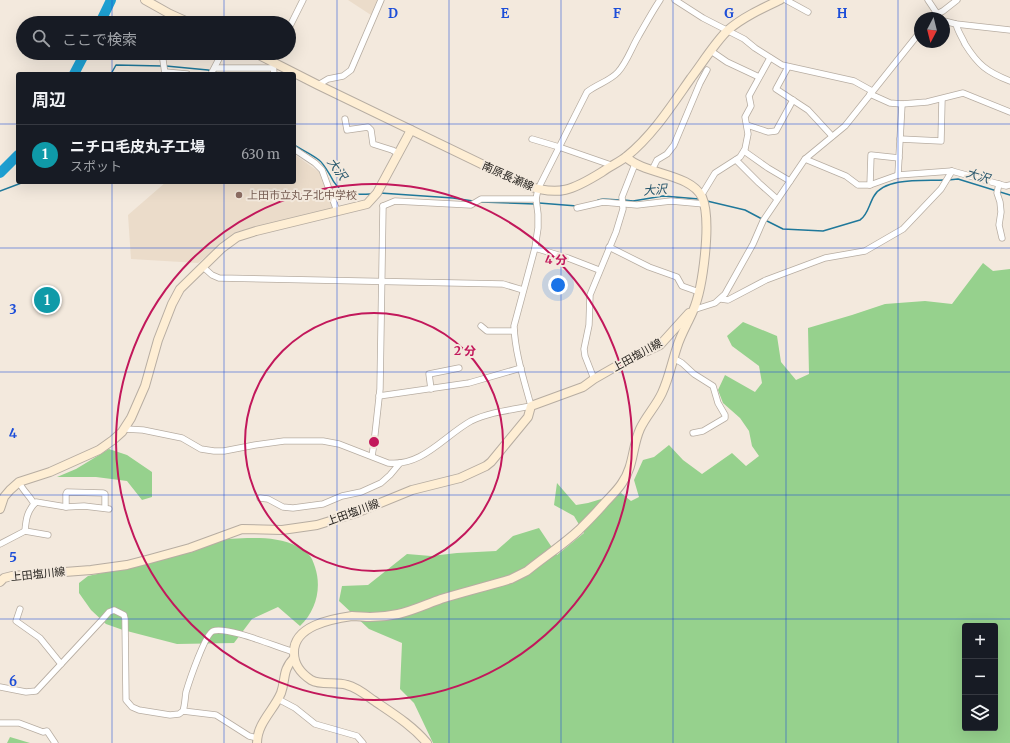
<!DOCTYPE html>
<html lang="ja">
<head>
<meta charset="utf-8">
<style>
	:root { --surface:#171b24; --page:#20242c; --text:#f1f3f6; --muted:#9ea1a6; --line:#363941; --accent:#d93025 }
	body { margin:0; font-family:Merriweather,"Noto Sans JP",serif; background:var(--page); color:var(--text) }
	.controls { position:absolute; right:12px; bottom:12px; display:grid; overflow:hidden; border-radius:4px; box-shadow:0 4px 16px #0002 }
	.controls button { width:36px; height:36px; display:grid; place-items:center; padding:0; border:0; border-bottom:1px solid var(--line); background:var(--surface); color:var(--text); font:20px sans-serif }
	.compass { position:absolute; left:914px; top:12px; width:36px; height:36px; border-radius:50%; background:var(--surface); box-shadow:0 4px 16px #0002; rotate:187deg }
	.you { position:absolute; left:558px; top:285px; width:14px; height:14px; margin:-10px; border:3px solid #fff; border-radius:50%; background:#1a73e8; box-shadow:0 0 0 6px #1a73e833 }
	.badge { display:grid; place-items:center; width:26px; height:26px; border-radius:50%; background:var(--accent); color:#fff; font-size:13px; font-weight:700 }
	.pin { position:absolute; translate:-50% -50%; border:2px solid #fff; box-shadow:0 1px 4px #0006 }
	.list { margin:0; padding:0; list-style:none }
	h2 { display:flex; justify-content:space-between; align-items:center; height:52px; margin:0; padding:0 16px; font-size:17px }
	h2 small { font-size:13px; font-weight:400; color:var(--muted) }
	.list li { display:grid; grid-template-columns:26px 1fr auto; gap:12px; align-items:center; box-sizing:border-box; height:60px; padding:0 16px; border-top:1px solid var(--line) }
	.list b { display:block; font-size:15px; white-space:nowrap }
	.list p { margin:0; font-size:13px; white-space:nowrap; color:var(--muted) }
	.list em { font-size:13px; font-style:normal; color:var(--muted) }
	.icon { flex:none; width:22px; height:22px; fill:none; stroke:currentColor; stroke-width:2; stroke-linecap:round; stroke-linejoin:round }
	.map { position:relative; flex:none; width:1010px; height:743px; overflow:hidden }
	.search { position:absolute; background:var(--surface); box-shadow:0 4px 16px #0002; left:16px; top:16px; width:280px; height:44px; display:flex; align-items:center; gap:10px; box-sizing:border-box; padding:0 14px; border-radius:22px; color:var(--muted); font-size:15px }
	.panel { position:absolute; background:var(--surface); box-shadow:0 4px 16px #0002; left:16px; top:72px; width:280px; height:112px; border-radius:4px }
	.map>svg:first-child { display:block }
	.built { fill:#ebdcca }
	.green { fill:#96d18d; fill-rule:evenodd }
	.lines { fill:none; stroke-linecap:round; stroke-linejoin:round }
	.stream { stroke:#1f789a; stroke-width:1.5 }
	.river { stroke:#1e9fd1; stroke-width:10 }
	.street-casing { stroke:#b7ada2; stroke-width:7 }
	.secondary-casing { stroke:#b7ada2; stroke-width:10 }
	.street { stroke:#fff; stroke-width:5.5 }
	.secondary { stroke:#feeed4; stroke-width:8 }
	.grid { fill:none; stroke:#1d4ed8; stroke-width:1; stroke-opacity:0.55 }
	.ring { fill:none; stroke:#c2185b; stroke-width:2 }
	.education-dot { fill:#8d6e63; stroke:#f3e9dd; stroke-width:1.5 }
	.labels { text-anchor:middle; stroke-width:4; stroke-linejoin:round; paint-order:stroke }
	.street-label { font-size:11px; fill:#211e1a; stroke:#f3e9dd }
	.education-label { font-size:11px; fill:#785e54; stroke:#f3e9dd; text-anchor:start }
	.water-label { font-size:12px; font-style:italic; fill:#27566c; stroke:#f3e9dd }
	.grid-label { font-size:13px; text-anchor:middle; font-weight:bold; fill:#1d4ed8; stroke:#f3e9dd; stroke-width:4; stroke-linejoin:round; paint-order:stroke }
	.centre { fill:#c2185b; stroke:#f3e9dd; stroke-width:2 }
	.ring-label { font-size:12px; text-anchor:middle; font-weight:bold; fill:#c2185b; stroke:#f3e9dd; stroke-width:4; stroke-linejoin:round; paint-order:stroke }
</style>
</head>
<body>
<div class="map">
<svg width="1010" height="743" viewBox="0 0 1010 743">
	<rect width="100%" height="100%" fill="#f3e9dd"/>
	<g class="built">
		<path d="M348,0h30l-7,15z"/>
		<path d="M294,154l25,18 14,37 -97,23 -38,31 -67,-4 -3,-44 38,-33h128z"/>
	</g>
	<g class="green">
		<path d="M983,263l10,8 17,-2v474h-577l-19,-40 -14,-14 2,-46 -33,-14 -30,-28 3,-15 26,-1 39,-31 24,2 26,-3 39,-2 17,-15 26,-8 18,27 27,-22 -10,-17 -20,-11 3,-22 19,22 12,-2 33,-10 10,8 8,-4 -5,-17 9,-20 11,-3 15,-12 14,15 19,14 30,-21 14,13 13,-10 -7,-10 -3,-15 -9,-13 -17,-15 -5,-13 7,-15 30,17 7,-9 -3,-17 -27,-20 -5,-10 16,-14 34,14 4,26 15,18 13,-6 -1,-46 44,-13 33,-11 40,-3 27,3zM965,626h30v102h-30z"/>
		<path d="M109,449l18,6 25,17v25l-10,3 -15,-19 -31,-4h-39l19,-8z"/>
		<path d="M247,538c17,0 35,0 51,9 3,2 9,5 12,9 2,2 4,8 5,11 7,21 1,44 -15,59l-22,-19 -26,12 -18,24 -57,1 -54,-14 -17,-6 -15,-14 -12,-17v-10l9,-7 73,-16 66,-21z"/>
		<path d="M10,737l20,6h-23z"/>
	</g>
	<g class="lines">
		<g class="stream">
			<path d="M166,66l42,4 13,4"/>
			<path d="M111,74l5,-9 46,1"/>
			<path d="M294,145c8,5 17,9 25,15 4,3 8,10 11,15 10,21 20,20 42,19"/>
			<path d="M948,180l10,-1 52,16"/>
			<path d="M0,191l24,-9"/>
			<path d="M380,193l73,5 20,3"/>
			<path d="M598,200l5,-1 17,1"/>
			<path d="M624,200l9,1 30,-5 36,3"/>
			<path d="M707,201l38,9 17,9"/>
			<path d="M481,202l54,2"/>
			<path d="M539,203l38,3"/>
			<path d="M765,220l18,9 40,2 37,-11c8,-5 9,-16 14,-24 11,-19 50,-15 70,-16"/>
		</g>
		<g class="river">
			<path d="M100,23l11,-23"/>
			<path d="M74,74l11,-21"/>
			<path d="M0,173l18,-18"/>
		</g>
		<g class="street-casing">
			<g id="street">
				<path d="M675,0l28,18 41,21 11,9 27,17 72,16 18,10"/>
				<path d="M786,0l22,12"/>
				<path d="M928,0l12,18"/>
				<path d="M933,18l4,-4 6,-3 14,-11"/>
				<path d="M944,21l12,3 54,6"/>
				<path d="M167,23l3,-9"/>
				<path d="M956,24c2,8 6,13 9,20 13,21 22,28 45,37"/>
				<path d="M289,28l14,-28"/>
				<path d="M711,51l16,11 32,15"/>
				<path d="M162,53l3,21"/>
				<path d="M788,67l-12,22 32,21 24,26"/>
				<path d="M215,68h58"/>
				<path d="M165,72l22,2"/>
				<path d="M211,74l11,-21"/>
				<path d="M274,74l-1,-12 4,-9"/>
				<path d="M318,85l10,-6 15,-3 8,-6 30,-70"/>
				<path d="M870,94l20,9 12,1 25,-2 36,-9 47,19"/>
				<path d="M345,119l2,11 21,-3 3,3 2,14 19,6 6,3"/>
				<path d="M747,125l21,7 8,-1 17,-31"/>
				<path d="M532,139l27,8 52,18"/>
				<path d="M900,139l41,2 1,-42"/>
				<path d="M294,149l21,14 7,7 15,41"/>
				<path d="M744,151l24,17 22,13"/>
				<path d="M805,159l41,17 12,9h12l28,-10 54,-4 54,15 4,-1"/>
				<path d="M736,160l23,23 18,16"/>
				<path d="M652,170l5,-10 10,-6 7,-9 26,-62 7,-13"/>
				<path d="M898,175l4,-71"/>
				<path d="M999,184l-2,9 3,9 1,10 -2,13 3,13"/>
				<path d="M870,185l1,-30 28,3"/>
				<path d="M701,196l14,-23 25,-16 5,-8 3,-15 -3,-17 6,-11 -2,-10 21,-38"/>
				<path d="M383,206l12,-5 76,4 10,-6h55"/>
				<path d="M577,208l26,-6 34,3 34,-4 33,3"/>
				<path d="M609,247l40,20 28,10 5,9 17,6"/>
				<path d="M535,248l33,10 31,12"/>
				<path d="M203,267l9,8 7,3 284,6 20,6"/>
				<path d="M721,299l7,1 38,-20 59,-22 40,-7 38,-22 38,-40 11,-18"/>
				<path d="M693,310l22,-7 10,-9 28,-50 10,-23 42,-62 40,-33 75,-94"/>
				<path d="M481,326l6,5h27"/>
				<path d="M673,358l9,5 12,11 19,12 5,17 7,12v3l-22,13 -10,2"/>
				<path d="M594,379l-9,-23 -1,-7 5,-24 1,-30 26,-63 7,-23 -1,-12 13,-33"/>
				<path d="M431,389l-2,-15 30,-6"/>
				<path d="M379,396l90,-13 52,-15"/>
				<path d="M125,429l18,1 39,8 19,11 13,2h10l31,-6 29,-4h39l16,3 49,19c34,4 56,-27 83,-42 19,-9 40,-11 60,-15 -7,-26 -16,-53 -17,-80l21,-78 3,-20v-14l-2,-15 2,-10 49,-97c10,-8 23,-11 31,-20 9,-10 13,-23 20,-35 7,-12 14,-25 22,-37"/>
				<path d="M372,456l2,-13 6,-54 3,-183"/>
				<path d="M19,482c4,9 11,14 15,22"/>
				<path d="M260,498l8,1 15,8 10,1 30,-4 19,-8 19,-4 20,-9 9,-8 10,-12"/>
				<path d="M66,507v-13l1,-2 36,1 2,1v14"/>
				<path d="M25,531c1,-12 2,-20 11,-29l30,5 18,-1 25,3"/>
				<path d="M0,544l25,-13 23,4"/>
				<path d="M20,609l-4,12 24,17 21,26"/>
				<path d="M0,687l26,5 10,-1 66,-71 7,-8 5,-2 10,5 1,4 1,81 6,7 7,3 31,5 9,-1 4,-3c2,-6 2,-13 3,-19 3,-10 19,-58 27,-61 14,-5 64,16 81,21"/>
				<path d="M278,699l17,9 20,16 42,12 6,7"/>
				<path d="M183,711l33,4 33,21 8,2"/>
				<path d="M0,723h19l24,9 4,-1 8,12"/>
			</g>
		</g>
		<g class="secondary-casing">
			<g id="secondary">
				<path d="M145,0l25,14 20,9"/>
				<path d="M255,53l63,32 207,100c34,12 48,5 77,-13 8,-6 18,-10 25,-16 26,-21 45,-51 64,-78 10,-13 25,-37 37,-48 15,-13 35,-22 52,-30"/>
				<path d="M0,509l4,-12 6,-7 9,-8 31,-10 49,-22 14,-10 9,-8 9,-14 14,-32 13,-46 14,-36 8,-15 42,-41 15,-11 19,-6 111,-27 10,-11 34,-63"/>
				<path d="M0,582l4,-4 8,-2 79,-6 36,-5 23,-6 40,-11 52,-19 40,1 35,-5 39,-12 56,-23 48,-12 26,-12 5,-4 37,-45 3,-11 52,-19 11,-8 28,-16 38,-18 29,-32"/>
				<path d="M257,743c0,-20 17,-33 24,-50 5,-14 1,-23 13,-35"/>
				<path d="M427,743c-15,-18 -35,-30 -54,-43 -8,-6 -17,-13 -26,-15 -12,-4 -25,1 -36,-5 -9,-6 -17,-15 -17,-27 -1,-27 37,-34 58,-37 6,0 12,1 18,1 10,0 19,-1 28,-3 14,-3 29,-10 43,-15 23,-7 47,-13 70,-20l16,-8c17,-14 36,-26 52,-41 8,-8 16,-16 23,-24 7,-8 15,-15 20,-23 12,-17 10,-36 18,-54 6,-13 16,-23 22,-36 7,-15 10,-31 15,-46 4,-13 11,-24 16,-36 10,-23 19,-91 9,-114 -12,-24 -57,-22 -76,-40"/>
			</g>
		</g>
		<use href="#street" class="street"/>
		<use href="#secondary" class="secondary"/>
	</g>
	<path class="grid" d="M112,0v23M224,0v23M337,0v743M449,0v743M561,0v743M673,0v743M786,0v743M898,0v743M112,53v21M224,53v21M0,124h18M294,124h716M112,182v561M224,182v561M0,248h1010M0,372h1010M0,495h1010M0,619h1010"/>
	<g class="ring">
		<circle cx="374" cy="442" r="129"/>
		<circle cx="374" cy="442" r="258"/>
	</g>
	<circle class="education-dot" cx="239" cy="195" r="4"/>
	<g class="labels">
		<g class="street-label">
			<text transform="translate(508 176) rotate(24)" y="4">南原長瀬線</text>
			<text transform="translate(637 355) rotate(-29)" y="4">上田塩川線</text>
			<text transform="translate(353 512) rotate(-20)" y="4">上田塩川線</text>
			<text transform="translate(38 574) rotate(-6)" y="4">上田塩川線</text>
		</g>
		<g class="education-label">
			<text x="247" y="199">上田市立丸子北中学校</text>
		</g>
		<g class="water-label">
			<text transform="translate(337 169) rotate(54)" y="4">大沢</text>
			<text transform="translate(978 176) rotate(17)" y="4">大沢</text>
			<text transform="translate(655 190) rotate(-5)" y="4">大沢</text>
		</g>
	</g>
	<g class="grid-label">
		<text x="393" y="18">D</text>
		<text x="505" y="18">E</text>
		<text x="617" y="18">F</text>
		<text x="729" y="18">G</text>
		<text x="842" y="18">H</text>
		<text x="13" y="314">3</text>
		<text x="13" y="438">4</text>
		<text x="13" y="562">5</text>
		<text x="13" y="686">6</text>
	</g>
	<circle cx="374" cy="442" r="6" class="centre"/>
	<g class="ring-label">
		<text x="556" y="264">4 分</text>
		<text x="465" y="355">2 分</text>
	</g>
</svg>
<div class="controls">
<button>+</button>
<button>−</button>
<button><svg class="icon" aria-label="layers" viewBox="0 0 24 24"><path d="M12 4l9 5-9 5-9-5zM3 14l9 5 9-5"/></svg></button>
</div>
<svg class="compass" viewBox="-18 -18 36 36"><path d="M0-13l5 13h-10z" fill="#e53935"/><path d="M0 13l5-13h-10z" fill="#9ea1a6"/></svg>
<div class="you"></div>
<div class="pin badge" style="left:47px;top:300px;background:#0f9aa8">1</div>
<div class="search"><svg class="icon" aria-label="search" viewBox="0 0 24 24"><circle cx="10" cy="10" r="6"/><path d="M15 15l6 6"/></svg>ここで検索</div>
<section class="panel">
<h2>周辺<small></small></h2>
<ul class="list">
<li><span class="badge" style="background:#0f9aa8">1</span><div><b>ニチロ毛皮丸子工場</b><p>スポット</p></div><em>630 m</em></li>
</ul>
</section>
</div>
</body>
</html>
